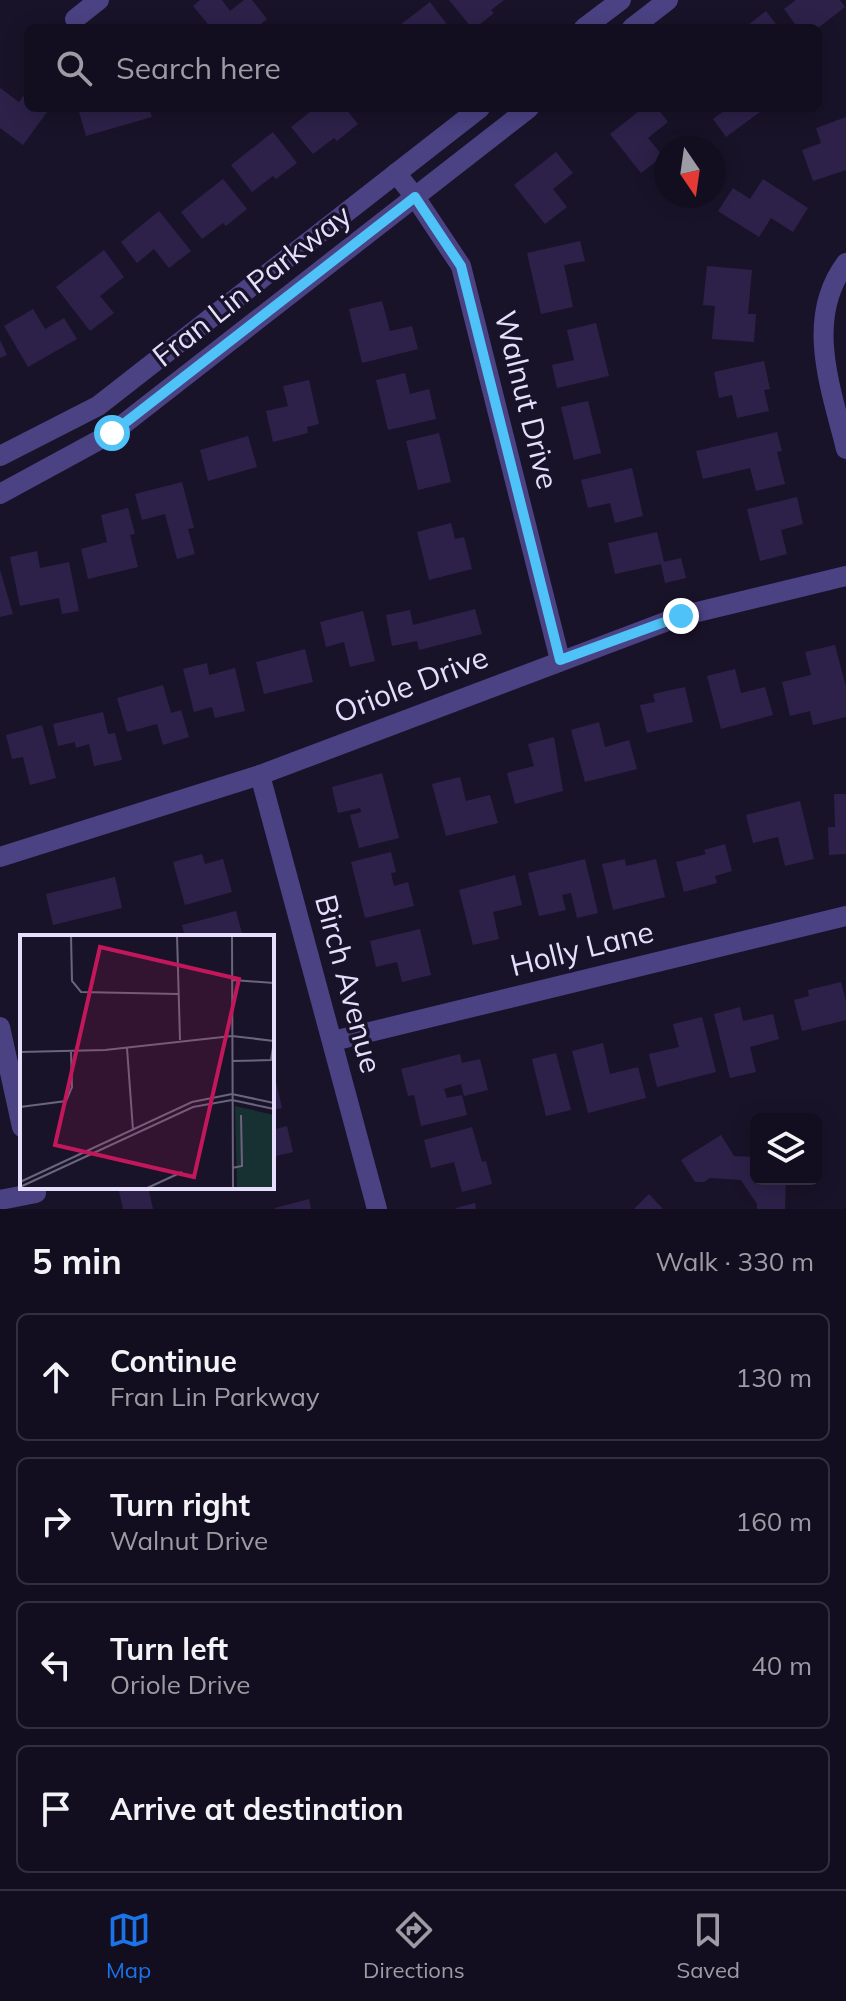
<!DOCTYPE html>
<html lang="en">
<head>
<meta charset="utf-8">
<style>
	:root { --surface:#130e1f; --page:#1c1728; --text:#f1f3f6; --muted:#9d9ca4; --line:#322e3d; --accent:#1a73e8 }
	body { margin:0; font-family:Mulish,sans-serif; background:var(--page); color:var(--text) }
	.controls { position:absolute; right:24px; bottom:24px; display:grid; overflow:hidden; border-radius:12px; box-shadow:0 4px 20px #0003 }
	.controls button { width:72px; height:72px; display:grid; place-items:center; padding:0; border:0; border-bottom:2px solid var(--line); background:var(--surface); color:var(--text); font:40px sans-serif }
	.compass { position:absolute; left:654px; top:136px; width:72px; height:72px; border-radius:50%; background:var(--surface); box-shadow:0 4px 20px #0003; rotate:167deg }
	.stop { position:absolute; width:24px; height:24px; margin:-18px; border:6px solid #4fc3f7; border-radius:50%; background:#fff }
	.stop.end { background:#4fc3f7; border-color:#fff; box-shadow:0 2px 8px #0008 }
	.list { margin:0; padding:0; list-style:none }
	h2 { display:flex; justify-content:space-between; align-items:center; height:104px; margin:0; padding:0 32px; font-size:34px }
	h2 small { font-size:26px; font-weight:400; color:var(--muted) }
	.list li { display:grid; grid-template-columns:52px 1fr auto; gap:24px; align-items:center; box-sizing:border-box; height:128px; margin:0 16px 16px; padding:0 16px; border:2px solid var(--line); border-radius:12px }
	.list b { display:block; font-size:30px; white-space:nowrap }
	.list p { margin:0; font-size:26px; white-space:nowrap; color:var(--muted) }
	.list em { font-size:26px; font-style:normal; color:var(--muted) }
	.icon { flex:none; width:44px; height:44px; fill:none; stroke:currentColor; stroke-width:2; stroke-linecap:round; stroke-linejoin:round }
	.map { position:relative; flex:none; width:846px; height:1209px; overflow:hidden }
	.search { position:absolute; background:var(--surface); box-shadow:0 4px 20px #0003; left:24px; right:24px; top:24px; height:88px; display:flex; align-items:center; gap:20px; box-sizing:border-box; padding:0 28px; border-radius:12px; color:var(--muted); font-size:30px }
	.sheet { height:680px; background:var(--surface) }
	nav { display:flex; justify-content:space-around; align-items:center; box-sizing:border-box; height:112px; border-top:2px solid var(--line); background:var(--surface); font-size:22px; color:var(--muted) }
	nav a { display:grid; justify-items:center; gap:4px }
	nav .on { color:var(--accent) }
	.map>svg:first-child { display:block }
	.building { fill:#2d2149 }
	.lines { fill:none; stroke-linecap:round; stroke-linejoin:round }
	.minor { stroke:#4b4284; stroke-width:20 }
	.route { stroke:#4fc3f7; stroke-width:10 }
	.labels { text-anchor:middle; stroke-width:7; stroke-linejoin:round; paint-order:stroke }
	.street-label { font-size:30px; fill:#e5defc; stroke:#191329 }
	.inset-road { fill:none; stroke:#6b647d; stroke-width:2 }
	.view { fill:#c2185b; fill-opacity:0.15; stroke:#c2185b; stroke-width:4 }
	.inset-edge { fill:none; stroke:#e5defc; stroke-width:4 }
</style>
</head>
<body>
<div class="map">
<svg width="846" height="1209" viewBox="0 0 846 1209">
	<rect width="100%" height="100%" fill="#191329"/>
	<g class="building">
		<path d="M200,0h22l8,11 14,-11h8l15,19 -11,9h-45l-18,-22z"/>
		<path d="M449,0h55l-13,10 3,3 -19,15h-3z"/>
		<path d="M796,0h44l5,7 -27,21 -4,-2 -16,2 -14,-19z"/>
		<path d="M430,2l16,21 -6,5h-44z"/>
		<path d="M766,11l13,17h-35z"/>
		<path d="M0,88l19,14 9,-12v18h22l-27,37 -23,-17z"/>
		<path d="M78,108h71l3,9 -66,19z"/>
		<path d="M315,108h30l13,16 -21,17 -3,-3 -21,16 -22,-27z"/>
		<path d="M643,108h14l11,14 -20,16 15,18 -22,17 -31,-39z"/>
		<path d="M728,108h30l2,4 -34,25 -13,-18z"/>
		<path d="M846,117v53l-33,11 -11,-31 19,-7 -5,-15z"/>
		<path d="M273,132l24,31 -21,16 -3,-3 -21,16 -21,-27z"/>
		<path d="M556,152l17,21 -20,16 14,18 -22,17 -31,-39z"/>
		<path d="M223,179l24,30 -21,17 -3,-3 -21,16 -21,-27z"/>
		<path d="M763,179l45,29 -15,24 -22,-14 -12,19 -41,-26 15,-23 17,11z"/>
		<path d="M159,211l32,40 -22,17 -15,-19 -17,14 -16,-21z"/>
		<path d="M580,241l5,20 -21,4 9,42 -32,7 -14,-61z"/>
		<path d="M104,250l20,27 -24,19 14,17 -24,18 -34,-44z"/>
		<path d="M707,266l45,4 -4,44h8l-2,28 -42,-3 3,-33 -12,-1z"/>
		<path d="M382,301l8,30 22,-5 6,23 -56,14 -13,-54z"/>
		<path d="M33,309l12,20 19,-11 13,21 -49,28 -24,-41z"/>
		<path d="M596,323l13,53 -52,12 -5,-23 22,-5 -7,-30z"/>
		<path d="M0,340l7,15 -7,3z"/>
		<path d="M764,361l6,28 -6,1 5,21 -32,7 -5,-23 -13,3 -5,-26z"/>
		<path d="M405,373l5,21 19,-5 7,30 -48,11 -12,-50z"/>
		<path d="M309,380l10,44 -12,3 1,6 -35,9 -7,-31 22,-5 -5,-20z"/>
		<path d="M588,401l13,52 -27,7 -13,-53z"/>
		<path d="M777,432l5,19 -5,1 8,32 -29,7 -6,-23 -47,11 -7,-28z"/>
		<path d="M439,433l12,49 -33,8 -12,-49z"/>
		<path d="M248,436l9,31 -49,14 -8,-31z"/>
		<path d="M632,468l11,48 -28,7 -5,-20 -22,5 -7,-28z"/>
		<path d="M182,482l12,46 -6,1 7,25 -18,5 -12,-45 -23,6 -7,-26z"/>
		<path d="M797,497l6,27 -22,6 6,24 -27,7 -13,-52z"/>
		<path d="M128,508l7,26 -5,1 8,32 -50,12 -7,-30 26,-7 -6,-27z"/>
		<path d="M451,523l4,16 9,-2 8,32 -43,11 -12,-48z"/>
		<path d="M657,532l7,30 17,-4 5,20 -21,5 -4,-19 -46,10 -7,-31z"/>
		<path d="M37,551l3,17 29,-6 10,49 -17,3 -3,-16 -39,8 -10,-49z"/>
		<path d="M0,570l13,44 -13,3z"/>
		<path d="M475,609l7,25 -63,16 -2,-9 -25,5 -6,-31 24,-5 3,15z"/>
		<path d="M363,611l12,50 -25,6 -6,-25 -18,5 -6,-25z"/>
		<path d="M835,645l11,42v30l-33,8 -3,-14 -20,5 -8,-34 29,-7 -6,-23z"/>
		<path d="M305,649l8,33 -49,12 -8,-32z"/>
		<path d="M207,663l2,12 26,-7 10,43 -30,7 -3,-11 -18,5 -11,-43z"/>
		<path d="M735,669l6,24 24,-6 8,28 -52,14 -14,-53z"/>
		<path d="M163,685l8,28 10,-3 8,27 -26,8 -6,-21 -30,8 -10,-34z"/>
		<path d="M685,687l8,35 -46,11 -7,-28 15,-3 -2,-8z"/>
		<path d="M103,712l5,22 7,-1 7,27 -28,6 -5,-22 -13,4 -1,-6 -17,4 -5,-22z"/>
		<path d="M599,722l6,25 24,-7 8,29 -52,13 -14,-52z"/>
		<path d="M42,725l14,53 -26,7 -7,-28 -11,2 -6,-24z"/>
		<path d="M554,737l9,54 -48,13 -8,-31 27,-7 -6,-22z"/>
		<path d="M382,773l17,65 -40,10 -9,-33 11,-3 -1,-4 -22,5 -6,-26z"/>
		<path d="M460,777l6,24 24,-6 8,28 -52,13 -14,-52z"/>
		<path d="M834,794h12v60l-17,1 -1,-28h7z"/>
		<path d="M800,801l14,58 -29,7 -7,-29 -25,6 -7,-28z"/>
		<path d="M725,844l7,27 -17,5 2,7 -33,9 -8,-30 30,-8 -2,-4z"/>
		<path d="M391,852l5,20 -5,1 3,13 14,-4 6,24 -49,12 -14,-56z"/>
		<path d="M202,854l3,10 18,-5 9,33 -47,13 -12,-43z"/>
		<path d="M585,859l13,54 -21,5 -6,-25 -9,2 4,15 -27,6 -11,-43z"/>
		<path d="M625,859l1,7 30,-7 9,38 -52,13 -11,-46z"/>
		<path d="M515,875l7,30 -29,7 6,27 -26,6 -14,-55z"/>
		<path d="M115,877l7,31 -69,17 -7,-31z"/>
		<path d="M236,911l7,26h-58l-3,-12z"/>
		<path d="M420,929l11,46 -29,7 -5,-20 -21,5 -6,-26z"/>
		<path d="M841,982l5,19v19l-44,11 -8,-31 15,-4 -1,-6z"/>
		<path d="M740,1007l3,14 30,-7 6,25 -29,8 6,25 -26,6 -16,-64z"/>
		<path d="M702,1017l14,55 -59,15 -8,-33 30,-7 -6,-23z"/>
		<path d="M603,1043l7,31 28,-7 8,31 -58,15 -16,-62z"/>
		<path d="M556,1053l15,57 -25,6 -14,-57z"/>
		<path d="M460,1054l2,9 18,-4 8,31 -24,6 -3,-12 -17,5 3,9 15,-3 5,20 -46,11 -7,-31 -6,1 -7,-27z"/>
		<path d="M276,1082l6,26 -10,2v-27z"/>
		<path d="M287,1126l6,26 -21,5v-27z"/>
		<path d="M472,1127l10,35 4,-1 6,23 -30,8 -8,-30 -23,6 -7,-28z"/>
		<path d="M721,1135l13,21 22,1v22h30l-1,30h-28v-5l-16,-24 -31,-2 -6,4h-9l-14,-22z"/>
		<path d="M118,1187h30l5,22h-30z"/>
		<path d="M649,1194l14,15h-29z"/>
		<path d="M309,1199l2,10h-36v-1z"/>
		<path d="M475,1203l1,6h-20v-1z"/>
	</g>
	<g class="lines">
		<g class="minor">
			<path d="M75,19l24,-19"/>
			<path d="M584,28l37,-28"/>
			<path d="M632,28l36,-28"/>
			<path d="M396,173l19,24 46,69 99,394"/>
			<path d="M846,263c-42,56 -15,125 0,186"/>
			<path d="M0,456l98,-50 382,-298"/>
			<path d="M0,494l112,-61 417,-325"/>
			<path d="M260,775l117,434"/>
			<path d="M0,857l260,-82 421,-159 165,-40"/>
			<path d="M0,1027l22,100"/>
			<path d="M333,1041l513,-125"/>
			<path d="M0,1200l36,-7"/>
		</g>
	</g>
	<g class="lines">
		<path class="route" d="M112,433l303,-236 46,69 99,394 121,-44"/>
	</g>
	<g class="labels">
		<g class="street-label">
			<text transform="translate(252 286) rotate(-38)" y="10">Fran Lin Parkway</text>
			<text transform="translate(526 400) rotate(76)" y="10">Walnut Drive</text>
			<text transform="translate(411 685) rotate(-21)" y="10">Oriole Drive</text>
			<text transform="translate(582 949) rotate(-14)" y="10">Holly Lane</text>
			<text transform="translate(348 984) rotate(75)" y="10">Birch Avenue</text>
		</g>
	</g>
	<g transform="translate(20 935)">
		<rect width="254" height="254" fill="#191329"/>
		<path d="M215,171l39,9v74h-37z" fill="#173133"/>
		<path class="inset-road" d="M51,0l1,46 9,11 97,2M157,0l3,105M212,0l1,254M213,45l41,3M107,113l6,82M0,117l85,-2 127,-14 42,5M212,126l39,-1 3,-19M0,172l46,-6 6,-14 -1,-36M212,233l10,-2 -1,-51M0,247l172,-80 40,-8 42,9M0,252l173,-80 39,-7 42,9M125,254l37,-17"/>
		<path class="view" d="M80,12l139,32 -45,198 -139,-32z"/>
		<rect width="254" height="254" class="inset-edge"/>
	</g>
</svg>
<div class="controls">
<button><svg class="icon" aria-label="layers" viewBox="0 0 24 24"><path d="M12 4l9 5-9 5-9-5zM3 14l9 5 9-5"/></svg></button>
</div>
<svg class="compass" viewBox="-18 -18 36 36"><path d="M0-13l5 13h-10z" fill="#e53935"/><path d="M0 13l5-13h-10z" fill="#9d9ca4"/></svg>
<div class="stop" style="left:112px;top:433px"></div>
<div class="stop end" style="left:681px;top:616px"></div>
<div class="search"><svg class="icon" aria-label="search" viewBox="0 0 24 24"><circle cx="10" cy="10" r="6"/><path d="M15 15l6 6"/></svg>Search here</div>
</div>
<section class="sheet">
<h2>5 min<small>Walk · 330 m</small></h2>
<ul class="list">
<li><svg class="icon" aria-label="ahead" viewBox="0 0 24 24"><path d="M12 20V5M6 11l6-6 6 6"/></svg><div><b>Continue</b><p>Fran Lin Parkway</p></div><em>130 m</em></li>
<li><svg class="icon" aria-label="right" viewBox="0 0 24 24"><path d="M7 20v-9h11M14 6l5 5-5 5"/></svg><div><b>Turn right</b><p>Walnut Drive</p></div><em>160 m</em></li>
<li><svg class="icon" aria-label="left" viewBox="0 0 24 24"><path d="M17 20v-9H6M10 6l-5 5 5 5"/></svg><div><b>Turn left</b><p>Oriole Drive</p></div><em>40 m</em></li>
<li><svg class="icon" aria-label="arrive" viewBox="0 0 24 24"><path d="M6 21V4h12l-3 4 3 4H6"/></svg><div><b>Arrive at destination</b></div></li>
</ul>
</section>
<nav>
<a class="on"><svg class="icon" aria-label="map" viewBox="0 0 24 24"><path d="M3 6l6-2 6 2 6-2v14l-6 2-6-2-6 2zM9 4v14M15 6v14"/></svg>Map</a>
<a><svg class="icon" aria-label="directions" viewBox="0 0 24 24"><path d="M12 3l9 9-9 9-9-9zM9 14v-3h6M13 9l2 2-2 2"/></svg>Directions</a>
<a><svg class="icon" aria-label="saved" viewBox="0 0 24 24"><path d="M7 4h10v16l-5-4-5 4z"/></svg>Saved</a>
</nav>
</body>
</html>
